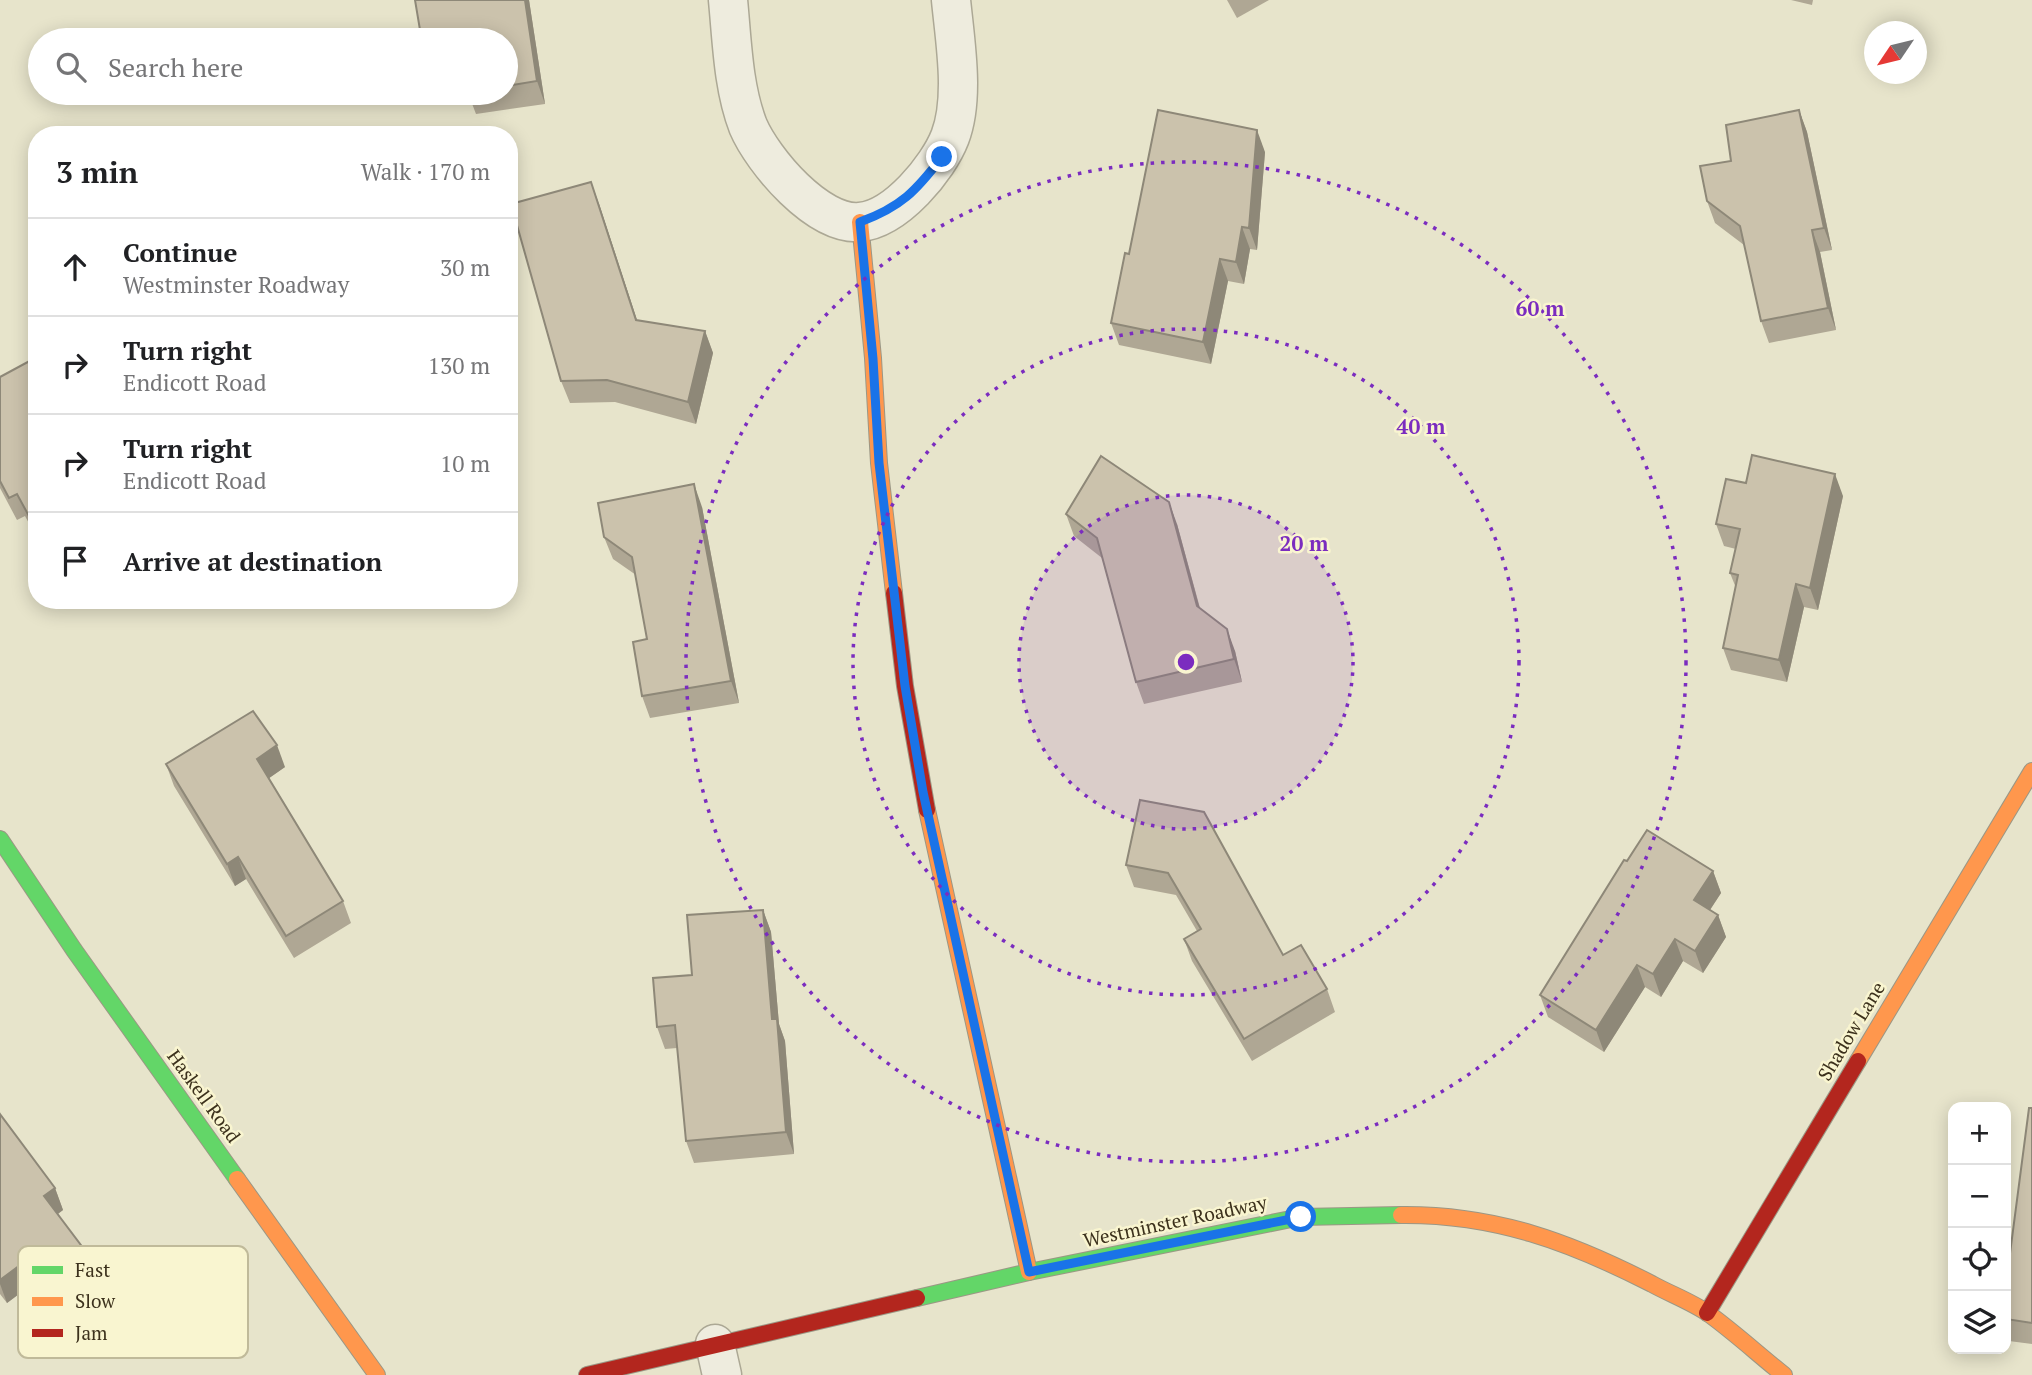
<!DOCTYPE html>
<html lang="en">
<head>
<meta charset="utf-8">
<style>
	:root { --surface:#fff; --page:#f2f2f2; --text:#202124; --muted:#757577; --line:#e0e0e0 }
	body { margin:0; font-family:"PT Serif",serif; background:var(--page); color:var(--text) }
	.controls { position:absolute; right:21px; bottom:21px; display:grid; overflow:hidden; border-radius:14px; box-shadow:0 4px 18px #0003 }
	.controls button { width:63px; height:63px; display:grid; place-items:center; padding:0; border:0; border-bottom:2px solid var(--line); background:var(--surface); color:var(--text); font:35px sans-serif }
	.compass { position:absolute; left:1864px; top:21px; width:63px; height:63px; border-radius:50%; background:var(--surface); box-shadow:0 4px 18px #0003; rotate:235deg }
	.stop { position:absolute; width:21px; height:21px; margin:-16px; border:5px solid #1a73e8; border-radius:50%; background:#fff }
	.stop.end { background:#1a73e8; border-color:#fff; box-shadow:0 2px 7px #0008 }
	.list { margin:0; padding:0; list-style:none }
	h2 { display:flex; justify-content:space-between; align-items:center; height:91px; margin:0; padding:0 28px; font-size:30px }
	h2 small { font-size:23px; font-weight:400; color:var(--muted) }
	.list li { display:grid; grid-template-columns:46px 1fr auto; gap:21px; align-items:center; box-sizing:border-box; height:98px; padding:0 28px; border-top:2px solid var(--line) }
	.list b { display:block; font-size:26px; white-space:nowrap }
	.list p { margin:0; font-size:23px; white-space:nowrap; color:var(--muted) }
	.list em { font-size:23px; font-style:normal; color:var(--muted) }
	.icon { flex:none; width:38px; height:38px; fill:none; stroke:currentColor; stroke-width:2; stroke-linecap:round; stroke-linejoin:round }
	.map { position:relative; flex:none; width:2032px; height:1375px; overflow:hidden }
	.search { position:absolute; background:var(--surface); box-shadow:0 4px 18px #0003; left:28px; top:28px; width:490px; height:77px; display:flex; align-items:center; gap:18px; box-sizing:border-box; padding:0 24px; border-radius:38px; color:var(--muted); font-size:26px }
	.panel { position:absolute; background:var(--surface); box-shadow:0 4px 18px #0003; left:28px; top:126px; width:490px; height:483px; border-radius:28px }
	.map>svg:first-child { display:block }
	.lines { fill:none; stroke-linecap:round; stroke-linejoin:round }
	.street-casing { stroke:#aca895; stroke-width:41 }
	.fast-casing { stroke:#9b9785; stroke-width:18 }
	.slow-casing { stroke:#9b9785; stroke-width:18 }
	.jam-casing { stroke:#9b9785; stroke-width:18 }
	.street { stroke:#eeecde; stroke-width:38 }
	.fast { stroke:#63d668; stroke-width:16 }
	.slow { stroke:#ff974d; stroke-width:16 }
	.jam { stroke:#b3261e; stroke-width:16 }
	.wall { fill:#afa794 }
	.shaded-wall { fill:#8e8878 }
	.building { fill:#cbc2ac; stroke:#8e8878; stroke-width:2 }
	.route { stroke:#1a73e8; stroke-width:9 }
	.ring { fill:none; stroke:#7b2cbf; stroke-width:3.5; stroke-dasharray:3.5 7 }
	.labels { text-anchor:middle; stroke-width:5; stroke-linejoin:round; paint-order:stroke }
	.street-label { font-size:19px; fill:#3c311c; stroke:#f9f5d0 }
	.key { fill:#f9f5d0; stroke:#c0ba9a; stroke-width:2 }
	.key-label { font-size:19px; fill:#3c311c }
	.centre { fill:#7b2cbf; stroke:#f9f5d0; stroke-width:3.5 }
	.ring-label { font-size:21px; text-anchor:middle; font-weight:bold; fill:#7b2cbf; stroke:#f9f5d0; stroke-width:5; stroke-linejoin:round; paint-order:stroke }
</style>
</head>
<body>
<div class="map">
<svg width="2032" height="1375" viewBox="0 0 2032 1375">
	<rect width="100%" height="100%" fill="#e7e4cb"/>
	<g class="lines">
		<g class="street-casing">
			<g id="street">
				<path d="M728,0c4,41 5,87 20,126 15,35 70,100 112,96 36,-3 78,-54 90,-85 15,-39 5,-96 1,-137"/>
				<path d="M715,1344l7,31"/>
			</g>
		</g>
		<g class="fast-casing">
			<g id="fast">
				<path d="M0,839l74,111 163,229"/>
				<path d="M917,1298l112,-26 272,-55 100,-2"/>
			</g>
		</g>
		<g class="slow-casing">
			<g id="slow">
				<path d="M860,222l13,136 6,105 15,130"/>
				<path d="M927,810l102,462"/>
				<path d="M1858,1061l174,-290"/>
				<path d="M237,1179l140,196"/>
				<path d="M1401,1215c94,-1 169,27 251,69 18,10 40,18 57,30 26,19 50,41 75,61"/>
			</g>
		</g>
		<g class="jam-casing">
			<g id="jam">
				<path d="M894,593l11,93 22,124"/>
				<path d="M1707,1313l151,-252"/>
				<path d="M587,1375l330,-77"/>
			</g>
		</g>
		<use href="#street" class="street"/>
		<use href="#fast" class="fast"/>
		<use href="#slow" class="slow"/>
		<use href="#jam" class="jam"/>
	</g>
	<g class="wall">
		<path d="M529,0l16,104 -69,10 -8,-21h38v-53h-84l-1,-4z"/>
		<path d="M1227,0h42l-32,18z"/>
		<path d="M1791,0h22l-1,5z"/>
		<path d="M1799,110l8,22 25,118 -12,2 16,78 -67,13 -8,-22 -17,-76 -29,-22 -8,-22 24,-40z"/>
		<path d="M1265,152l-8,98 -7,-1 -6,35 -16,-3 -17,83 -92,-19 -8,-22 18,-69z"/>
		<path d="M599,204l38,116 68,11 8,22 -17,71 -81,-22 -45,1 -9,-22z"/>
		<path d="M37,357v181l-12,-22 -8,4 -17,-32v-111z"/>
		<path d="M1746,483l97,13 -25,114 -14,-3 -17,75 -56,-12 -8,-22 13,-60 -6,-15 6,-24 -12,-3 -8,-22z"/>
		<path d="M702,507l37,196 -89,15 -8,-22 5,-57 -11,-64 -23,-16 -9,-22z"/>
		<path d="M1066,514l111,10 23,84 35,43 7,31 -98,22 -8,-22 -34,-124 -28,-22z"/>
		<path d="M69,600h9l-7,4z"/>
		<path d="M166,764l119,3 -16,11 74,123 8,22 -57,35 -48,-79 -11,7 -61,-100z"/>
		<path d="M1140,800l143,155 44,34 8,23 -83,49 -60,-100 -8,-22 13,-8 -21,-36 -42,-8 -8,-22z"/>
		<path d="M1627,861l86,10 8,22 -11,17 8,5 8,22 -23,36 -20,-12 -22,36 -16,-10 -41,65 -56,-35 -8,-22z"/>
		<path d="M763,910l8,22 8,92 6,17 9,113 -100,9 -8,-22 -9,-93 -12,1 -8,-22 35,-52z"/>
		<path d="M2032,1108v236l-23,-3 -3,-10v-47z"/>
		<path d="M0,1114l55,74 8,22 -5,4 52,81 -47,34 -32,-44 -24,18 -7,-9z"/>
	</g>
	<g class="shaded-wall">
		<path d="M525,0h4l16,104 -8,-23z"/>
		<path d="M1799,110l8,22 25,118 -8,-22z"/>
		<path d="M1257,130l8,22 -8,98 -8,-22z"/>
		<path d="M591,182l8,22 45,138 -8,-22z"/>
		<path d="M1242,227l8,22 -6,35 -8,-22z"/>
		<path d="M1812,230l8,22 16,78 -8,-22z"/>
		<path d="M1220,259l8,22 -17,83 -8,-22z"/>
		<path d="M705,331l8,22 -17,71 -8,-22z"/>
		<path d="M1835,474l8,22 -25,114 -8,-22z"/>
		<path d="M694,484l8,23 37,196 -8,-22z"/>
		<path d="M1169,502l8,22 28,104 -8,-22z"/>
		<path d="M1796,584l8,23 -17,75 -8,-22z"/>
		<path d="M1227,629l8,22 7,31 -8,-23z"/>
		<path d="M277,745l8,22 -20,14 -8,-22z"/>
		<path d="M238,857l8,22 -11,7 -8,-22z"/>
		<path d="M1713,871l8,22 -19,29 -8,-22z"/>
		<path d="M763,910l8,22 8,92 6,17 9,113 -8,-22 -14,-113z"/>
		<path d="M1718,915l8,22 -23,36 -8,-22z"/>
		<path d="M1675,939l8,22 -22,36 -8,-23z"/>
		<path d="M1637,965l8,22 -41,65 -8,-22z"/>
		<path d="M55,1188l8,22 -11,8 -8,-22z"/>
		<path d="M23,1263l8,22 -24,18 -7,-19v-4z"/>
		<path d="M102,1273l8,22 -47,34 -8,-22z"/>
	</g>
	<g class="building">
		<path d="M415,0h110l12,81 -31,5v-46h-46l-1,-9 -38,5z"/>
		<path d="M1158,110l99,20 -8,98 -7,-1 -6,35 -16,-3 -17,83 -92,-19 14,-70 4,1z"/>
		<path d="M1799,110l25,118 -12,2 16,78 -67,13 -21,-95 -33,-25 -7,-35 31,-5 -5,-36z"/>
		<path d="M591,182l45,138 69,11 -17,71 -81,-22 -46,1 -50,-177z"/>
		<path d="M37,357v174l-20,-37 -8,4 -9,-17v-104z"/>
		<path d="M1752,455l83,19 -25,114 -14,-4 -17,76 -56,-12 15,-73 -8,-2 10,-44 -24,-5 10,-45 20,4z"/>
		<path d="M1101,456l68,46 28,104 30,23 7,30 -98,23 -39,-144 -31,-24z"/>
		<path d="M694,484l37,197 -89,15 -9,-54 14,-3 -15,-82 -28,-20 -6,-34z"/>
		<path d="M253,711l24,34 -20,14 86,142 -57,35 -48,-79 -11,7 -61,-100z"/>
		<path d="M1140,800l64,12 79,143 18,-10 26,44 -83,50 -60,-100 17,-10 -33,-56 -42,-8z"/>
		<path d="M1647,830l66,41 -19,29 24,15 -23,36 -20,-12 -22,35 -16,-9 -41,65 -56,-35 84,-135 3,1z"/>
		<path d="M763,910l9,109h5l9,113 -100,9 -11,-116 -18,2 -4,-49 39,-3 -5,-60z"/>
		<path d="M2029,1108h3v215l-26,-4v-35z"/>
		<path d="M0,1114l55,74 -11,8 58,77 -47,34 -32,-44 -23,17z"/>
	</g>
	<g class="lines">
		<path class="route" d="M942,157c-26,34 -41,50 -82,65l13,137 6,104 26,223 18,106 106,480 272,-55"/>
	</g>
	<circle cx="1186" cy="662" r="167" fill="#7b2cbf" fill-opacity=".12"/>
	<g class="ring">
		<circle cx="1186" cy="662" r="167"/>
		<circle cx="1186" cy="662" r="333"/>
		<circle cx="1186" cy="662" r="500"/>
	</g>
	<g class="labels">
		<g class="street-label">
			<text transform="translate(1851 1031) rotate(-59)" y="7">Shadow Lane</text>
			<text transform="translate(204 1096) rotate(54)" y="7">Haskell Road</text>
			<text transform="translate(1175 1221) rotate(-12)" y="7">Westminster Roadway</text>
		</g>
	</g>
	<rect x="18" y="1246" width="230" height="112" rx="10" class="key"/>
	<rect x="32" y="1266" width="31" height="8" fill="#63d668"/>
	<rect x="32" y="1297" width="31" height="9" fill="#ff974d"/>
	<rect x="32" y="1329" width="31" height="8" fill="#b3261e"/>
	<g class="key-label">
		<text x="75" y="1277">Fast</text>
		<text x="75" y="1308">Slow</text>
		<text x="75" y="1340">Jam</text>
	</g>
	<circle cx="1186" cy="662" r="10" class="centre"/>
	<g class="ring-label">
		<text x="1540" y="316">60 m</text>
		<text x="1421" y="434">40 m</text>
		<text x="1304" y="551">20 m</text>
	</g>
</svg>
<div class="controls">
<button>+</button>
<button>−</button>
<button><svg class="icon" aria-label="locate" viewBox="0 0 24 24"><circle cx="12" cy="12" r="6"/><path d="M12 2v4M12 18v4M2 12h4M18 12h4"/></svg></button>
<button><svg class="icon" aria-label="layers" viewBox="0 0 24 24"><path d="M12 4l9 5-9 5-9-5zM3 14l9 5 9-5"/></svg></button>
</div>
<svg class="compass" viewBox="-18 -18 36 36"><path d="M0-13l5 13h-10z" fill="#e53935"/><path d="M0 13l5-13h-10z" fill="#757577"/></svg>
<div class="stop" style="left:1301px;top:1217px"></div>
<div class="stop end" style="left:942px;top:157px"></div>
<div class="search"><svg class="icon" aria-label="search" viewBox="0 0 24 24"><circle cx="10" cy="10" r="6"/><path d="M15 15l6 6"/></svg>Search here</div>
<section class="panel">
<h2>3 min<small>Walk · 170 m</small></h2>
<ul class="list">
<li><svg class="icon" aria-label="ahead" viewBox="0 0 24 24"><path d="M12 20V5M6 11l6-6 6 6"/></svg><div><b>Continue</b><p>Westminster Roadway</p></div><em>30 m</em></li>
<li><svg class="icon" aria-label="right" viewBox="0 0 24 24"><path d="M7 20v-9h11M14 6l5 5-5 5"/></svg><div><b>Turn right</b><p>Endicott Road</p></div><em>130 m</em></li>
<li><svg class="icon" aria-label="right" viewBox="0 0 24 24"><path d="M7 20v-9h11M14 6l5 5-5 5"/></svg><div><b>Turn right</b><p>Endicott Road</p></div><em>10 m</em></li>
<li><svg class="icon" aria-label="arrive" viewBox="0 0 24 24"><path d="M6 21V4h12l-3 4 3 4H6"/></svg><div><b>Arrive at destination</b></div></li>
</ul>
</section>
</div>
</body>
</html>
